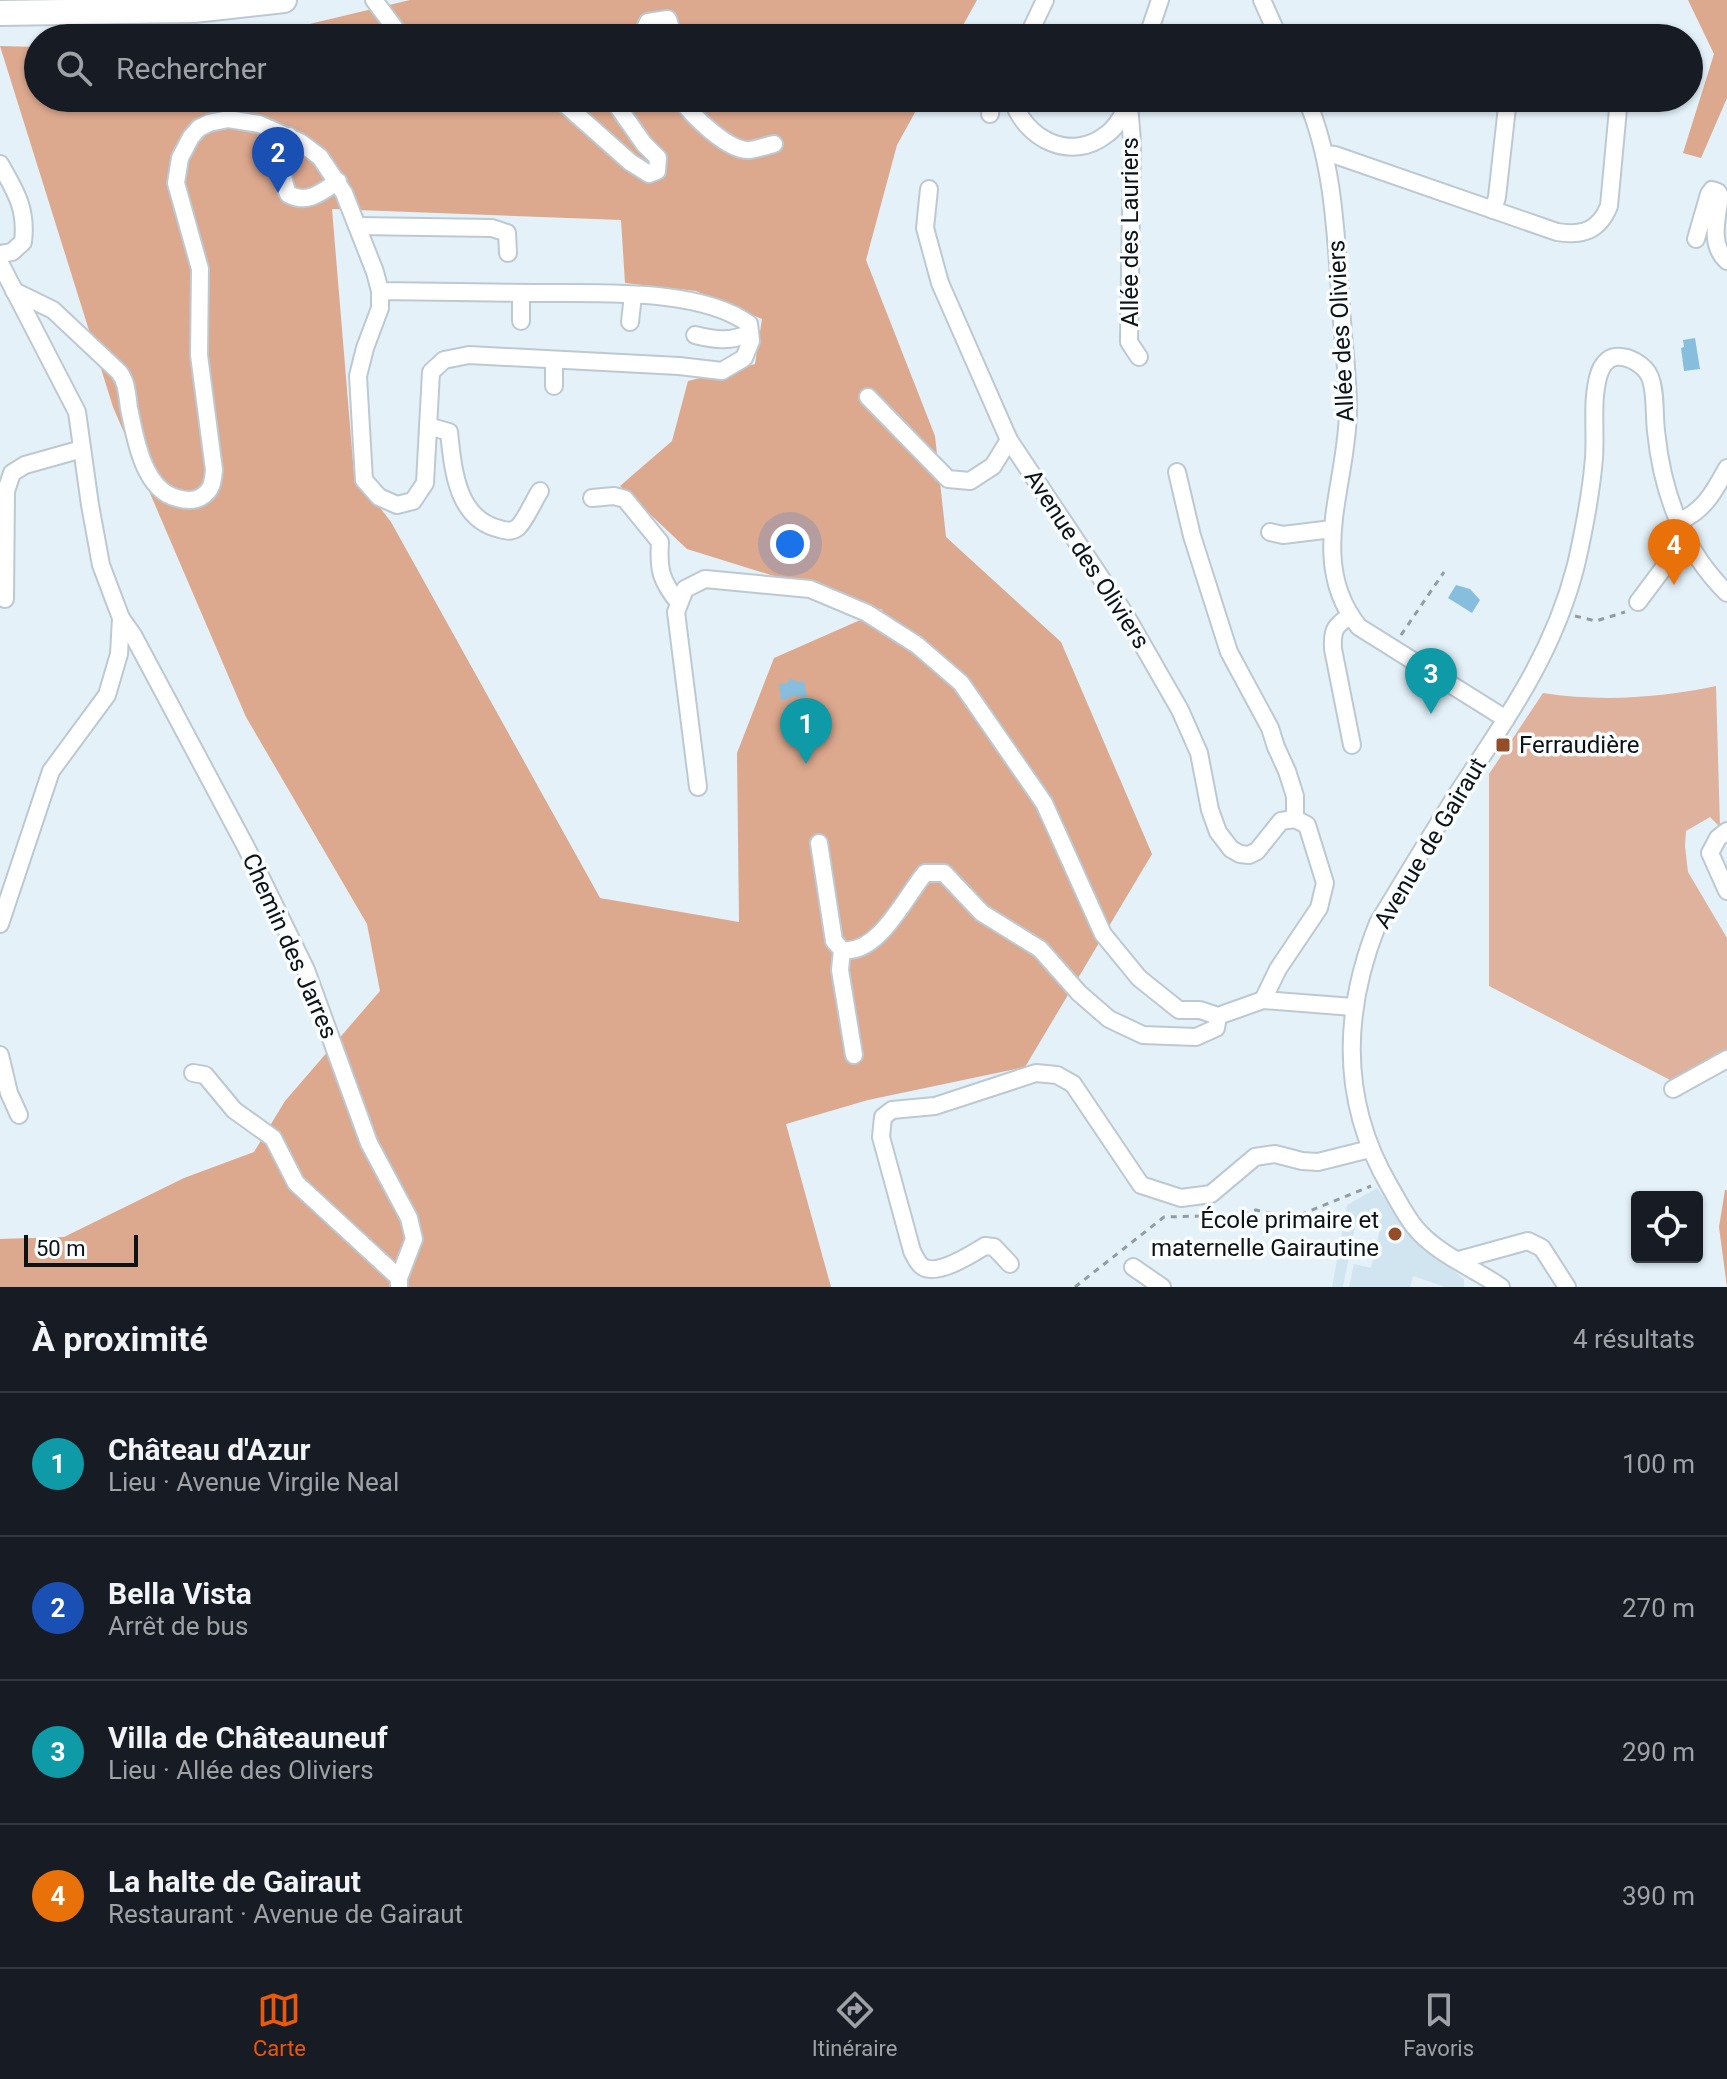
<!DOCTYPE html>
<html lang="fr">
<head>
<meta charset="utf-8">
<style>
	:root { --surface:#171b24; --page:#20242c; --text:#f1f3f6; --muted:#9ea1a6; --line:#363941; --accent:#ea580c }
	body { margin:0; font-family:Roboto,sans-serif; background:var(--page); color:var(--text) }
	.controls { position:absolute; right:24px; bottom:24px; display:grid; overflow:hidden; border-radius:8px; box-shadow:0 2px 6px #0004 }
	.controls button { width:72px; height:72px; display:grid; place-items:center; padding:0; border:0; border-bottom:2px solid var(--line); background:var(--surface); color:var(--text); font:40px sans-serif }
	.scale { position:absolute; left:24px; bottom:20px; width:114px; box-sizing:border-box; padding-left:8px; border:4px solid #0e1215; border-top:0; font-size:22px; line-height:28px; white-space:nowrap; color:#0e1215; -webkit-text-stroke:6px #fafdfe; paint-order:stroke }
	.you { position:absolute; left:790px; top:544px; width:28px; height:28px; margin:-20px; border:6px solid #fff; border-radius:50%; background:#1a73e8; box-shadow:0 0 0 12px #1a73e833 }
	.badge { display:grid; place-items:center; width:52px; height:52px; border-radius:50%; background:var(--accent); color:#fff; font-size:26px; font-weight:700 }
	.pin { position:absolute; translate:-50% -66px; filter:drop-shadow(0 2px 4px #0008) }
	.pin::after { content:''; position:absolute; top:42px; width:28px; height:24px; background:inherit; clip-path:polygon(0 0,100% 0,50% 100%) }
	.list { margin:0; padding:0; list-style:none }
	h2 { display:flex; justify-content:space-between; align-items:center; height:104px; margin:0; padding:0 32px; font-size:34px }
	h2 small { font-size:26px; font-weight:400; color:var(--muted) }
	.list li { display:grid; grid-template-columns:52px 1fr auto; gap:24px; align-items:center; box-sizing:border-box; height:144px; padding:0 32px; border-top:2px solid var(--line) }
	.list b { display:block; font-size:30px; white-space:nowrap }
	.list p { margin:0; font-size:26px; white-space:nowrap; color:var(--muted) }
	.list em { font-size:26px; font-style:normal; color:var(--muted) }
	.icon { flex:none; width:44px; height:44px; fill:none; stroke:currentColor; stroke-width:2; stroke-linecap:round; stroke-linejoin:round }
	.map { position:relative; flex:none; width:1727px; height:1287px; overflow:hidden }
	.search { position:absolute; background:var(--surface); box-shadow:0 2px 6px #0004; left:24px; right:24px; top:24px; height:88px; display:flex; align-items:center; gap:20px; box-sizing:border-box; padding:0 28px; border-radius:44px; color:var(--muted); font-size:30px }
	.sheet { height:680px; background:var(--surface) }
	nav { display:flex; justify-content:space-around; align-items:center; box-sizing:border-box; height:112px; border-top:2px solid var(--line); background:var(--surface); font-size:22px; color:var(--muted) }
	nav a { display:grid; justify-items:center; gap:4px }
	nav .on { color:var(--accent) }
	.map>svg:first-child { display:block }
	.built { fill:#d1e5f1 }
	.green { fill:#deb29d }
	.forest { fill:#dca88e; fill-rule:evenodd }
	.water { fill:#88bedd }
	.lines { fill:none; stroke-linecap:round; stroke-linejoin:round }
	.minor-casing { stroke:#bdc9d1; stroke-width:20 }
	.highway-casing { stroke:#bdc9d1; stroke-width:28 }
	.path { stroke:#929ca2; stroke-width:3; stroke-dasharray:6 6; stroke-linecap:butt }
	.minor { stroke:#fff; stroke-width:16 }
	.highway { stroke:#fff; stroke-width:24 }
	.poi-dot { fill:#944d27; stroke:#fafdfe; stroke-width:3 }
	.labels { text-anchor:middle; stroke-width:7; stroke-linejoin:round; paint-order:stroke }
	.street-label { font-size:24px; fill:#0e1215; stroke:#fafdfe }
	.poi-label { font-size:24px; fill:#0e1215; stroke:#fafdfe; text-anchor:start }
</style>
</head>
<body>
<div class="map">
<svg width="1727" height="1287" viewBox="0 0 1727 1287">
	<rect width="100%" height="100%" fill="#e4f1f9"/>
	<path class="built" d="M1377,1188l38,52 49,39v8h-19l-32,-11 -3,11h-61l5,-23 17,4 9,-40 -24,-6 -13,65h-11l15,-82z"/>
	<path class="green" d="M1716,686l4,141 -10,-10 -24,14 -1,15 3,26 39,66v115l-53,29 -185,-96v-212l54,-81c57,9 117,5 173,-7z"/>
	<g class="forest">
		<path d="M410,0h567l-21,38h-723l43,-6z"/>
		<path d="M1688,0h39v98l-26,60 -18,-5 31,-99z"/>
		<path d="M0,46l38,1v51h885l-26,47 -31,115 69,176 11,101 115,105 91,212 -127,213 -157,33 -82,24 45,163h-831v-48l64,-2 120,-59 70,-26 31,-51 95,-110 -13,-67 -121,-207 -133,-310zM332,209l289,11 4,63 71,8 66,28 -7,45 -67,17 -16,60 -52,45 67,63 196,61 -109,48 -37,95 2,169 -139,-24 -209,-376 -37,-48z"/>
		<path d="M1725,1190h2v97l-8,-60z"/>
	</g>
	<g class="water">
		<path d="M1695,338l5,31 -16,2 -3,-23 3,-1 -1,-7z"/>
		<path d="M1456,585l14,4 10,11 -8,13 -24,-15z"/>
		<path d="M791,678l5,4 8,-1 3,16 -17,-1 -1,3 -8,1 -2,-16 8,-1z"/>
	</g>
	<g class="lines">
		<g class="minor-casing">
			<g id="minor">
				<path d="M374,0l23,31 13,7"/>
				<path d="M1262,0l17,38"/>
				<path d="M640,38l8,-16 20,-3 6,19"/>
				<path d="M1027,38l18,-38"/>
				<path d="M1147,38l13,-38"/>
				<path d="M558,98l72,64 19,12 8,-3 1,-13 -14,-14 -26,-37 1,-9"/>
				<path d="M680,98c11,17 48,53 69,52 8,-1 17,-4 25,-6"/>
				<path d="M1012,98c12,41 59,65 95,36 10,-7 16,-20 22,-30"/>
				<path d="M1306,98c28,64 30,139 35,209 2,34 7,68 7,103 0,73 -42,152 11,217l147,92"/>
				<path d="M1129,104l3,38 -3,200 10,15"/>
				<path d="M990,114l2,-16"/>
				<path d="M289,136c-10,17 -8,40 -1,58 19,11 34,-2 50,-13"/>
				<path d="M1324,154l11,1 222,77c25,4 42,-1 52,-26l10,-108"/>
				<path d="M0,164c16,28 27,45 23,78l-11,10 -12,2"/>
				<path d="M929,189l-4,39 15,55 69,157 116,174 55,96 19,43 11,57 8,22 13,17 9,5 9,1 8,-4 24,-30 14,-2"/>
				<path d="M1493,210l4,-13 11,-99"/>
				<path d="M357,226l135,2 15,5 1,20"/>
				<path d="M1696,239l13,-45 3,-4 6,2 2,4c-3,22 -11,49 7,65"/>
				<path d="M0,263l77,149 13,93 11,60 20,53 -2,36 -12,41 -56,76 -51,153"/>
				<path d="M14,291l39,19 66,62c8,10 8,23 10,36 6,29 14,82 48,90 7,2 17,3 24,-1 11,-6 12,-16 13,-27l-15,-115 1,-86 -24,-86 4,-25 11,-21 8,-9 10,-5 19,-4 31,5 41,18 20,15 24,36 31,79 5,19v17l-15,40 -7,28 6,104 15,17 18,8 16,-4 12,-18 6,-111 13,-12 25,-5 210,11 43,5 22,-13 7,-17 -2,-17c-50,-37 -154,-30 -215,-31 -51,-1 -103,-1 -154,-2"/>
				<path d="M521,293v28"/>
				<path d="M630,322l3,-27"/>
				<path d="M695,335c20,5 36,7 55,-2"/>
				<path d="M554,360v26"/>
				<path d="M868,397l80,82 22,2 23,-15 16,-26"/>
				<path d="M428,426l21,6c4,36 7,87 51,97 7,2 11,3 17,-1 7,-5 17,-28 23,-37"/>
				<path d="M1177,472l15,64 37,116 41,76 6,19 11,24 8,25v23"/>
				<path d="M592,498l22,-2 11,3 35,43c-2,28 1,39 19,61"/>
				<path d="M1678,522c26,-11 36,-30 49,-54"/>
				<path d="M1270,532l13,3 49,-6"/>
				<path d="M5,599l1,-108 6,-18 13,-8 57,-16"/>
				<path d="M1638,602l33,-44 13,-23"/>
				<path d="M1350,616c-16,10 -18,15 -17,33l19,96"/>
				<path d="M121,618l12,17 114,214 59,121 63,173 40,75 5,21 -15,39v9"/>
				<path d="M698,787l-22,-175 9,-23 20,-10 105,10 57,24 50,32 44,38 83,120 59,131 36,44 40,32h21l18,6 45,-16 90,7"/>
				<path d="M1727,831l-9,7 -8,15 17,38"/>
				<path d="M819,843l15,98 8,9c36,5 62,-51 83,-77h19l38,40 58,36 39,44 30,26 34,16 53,2 20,-9 2,-12"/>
				<path d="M842,950l-2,20 14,85"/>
				<path d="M1263,1000l15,-31 41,-61 6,-25 -18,-58 -12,-6"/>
				<path d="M0,1055l9,38 10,22"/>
				<path d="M193,1073l12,2 29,35 39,28 23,45 103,95"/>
				<path d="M1673,1089l54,-30"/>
				<path d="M1459,1260l69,-19 14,7 25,39"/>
				<path d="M1010,1264l-16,-17 -9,-1c-13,8 -47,30 -62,21 -5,-3 -8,-10 -11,-16l-31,-114 2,-20 9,-7 43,-4 101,-33 21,2 16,9 68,101 40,13 30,-4 44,-37 20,-3 27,7 16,1 52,-13"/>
				<path d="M1133,1267l29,20"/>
				<path d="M1501,1287c-26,-18 -59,-31 -81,-54 -13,-13 -21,-31 -30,-46 -50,-85 -48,-174 -12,-264 26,-43 52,-86 79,-129 50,-76 96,-139 119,-229 8,-35 15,-71 18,-107 2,-27 -3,-58 5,-84 2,-7 8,-16 16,-17 13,-2 30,8 35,20 6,15 4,37 6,54 6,60 27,119 71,162"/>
			</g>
		</g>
		<g class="highway-casing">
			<path id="highway" d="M0,13l194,-3 90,-10"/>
		</g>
		<g class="path">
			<path d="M1575,616l21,5 29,-9"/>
			<path d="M1401,635l43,-63"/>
			<path d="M1075,1287l89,-70 74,-2 18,-5 36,8 79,-32"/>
		</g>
		<use href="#minor" class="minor"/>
		<use href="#highway" class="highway"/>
	</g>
	<g class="poi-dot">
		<rect x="1495" y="737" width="16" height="16" rx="4"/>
		<circle cx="1395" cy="1234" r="8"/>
	</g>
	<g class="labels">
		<g class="street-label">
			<text transform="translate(1130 232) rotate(-90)" y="8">Allée des Lauriers</text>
			<text transform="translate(1341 331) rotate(-93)" y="8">Allée des Oliviers</text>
			<text transform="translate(1087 559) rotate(57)" y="8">Avenue des Oliviers</text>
			<text transform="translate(1430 843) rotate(-59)" y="8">Avenue de Gairaut</text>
			<text transform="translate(290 946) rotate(66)" y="8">Chemin des Jarres</text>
		</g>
		<g class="poi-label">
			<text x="1519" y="753">Ferraudière</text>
			<text x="1379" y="1228" text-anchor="end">École primaire et<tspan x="1379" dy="28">maternelle Gairautine</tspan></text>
		</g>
	</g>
</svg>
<div class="controls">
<button><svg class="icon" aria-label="locate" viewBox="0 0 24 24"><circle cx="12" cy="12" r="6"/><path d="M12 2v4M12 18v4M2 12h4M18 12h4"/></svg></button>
</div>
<div class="scale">50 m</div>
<div class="you"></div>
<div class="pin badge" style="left:806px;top:764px;background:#0f9aa8">1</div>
<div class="pin badge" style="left:278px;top:193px;background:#1a4fb4">2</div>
<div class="pin badge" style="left:1431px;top:714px;background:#0f9aa8">3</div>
<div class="pin badge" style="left:1674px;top:585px;background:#e8710a">4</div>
<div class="search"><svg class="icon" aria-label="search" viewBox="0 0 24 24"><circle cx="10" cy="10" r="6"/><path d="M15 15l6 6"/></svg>Rechercher</div>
</div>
<section class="sheet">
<h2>À proximité<small>4 résultats</small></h2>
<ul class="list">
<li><span class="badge" style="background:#0f9aa8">1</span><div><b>Château d'Azur</b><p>Lieu · Avenue Virgile Neal</p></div><em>100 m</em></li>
<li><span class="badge" style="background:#1a4fb4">2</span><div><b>Bella Vista</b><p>Arrêt de bus</p></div><em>270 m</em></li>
<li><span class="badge" style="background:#0f9aa8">3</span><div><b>Villa de Châteauneuf</b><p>Lieu · Allée des Oliviers</p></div><em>290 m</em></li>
<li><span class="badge" style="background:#e8710a">4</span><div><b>La halte de Gairaut</b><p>Restaurant · Avenue de Gairaut</p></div><em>390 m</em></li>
</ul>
</section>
<nav>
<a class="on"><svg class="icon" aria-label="map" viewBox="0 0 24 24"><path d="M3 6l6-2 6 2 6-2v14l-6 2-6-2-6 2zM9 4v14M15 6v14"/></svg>Carte</a>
<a><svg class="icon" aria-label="directions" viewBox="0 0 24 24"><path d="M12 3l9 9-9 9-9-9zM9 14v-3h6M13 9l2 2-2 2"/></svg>Itinéraire</a>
<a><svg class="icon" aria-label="saved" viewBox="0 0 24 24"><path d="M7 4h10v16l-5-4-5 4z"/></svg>Favoris</a>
</nav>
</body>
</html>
